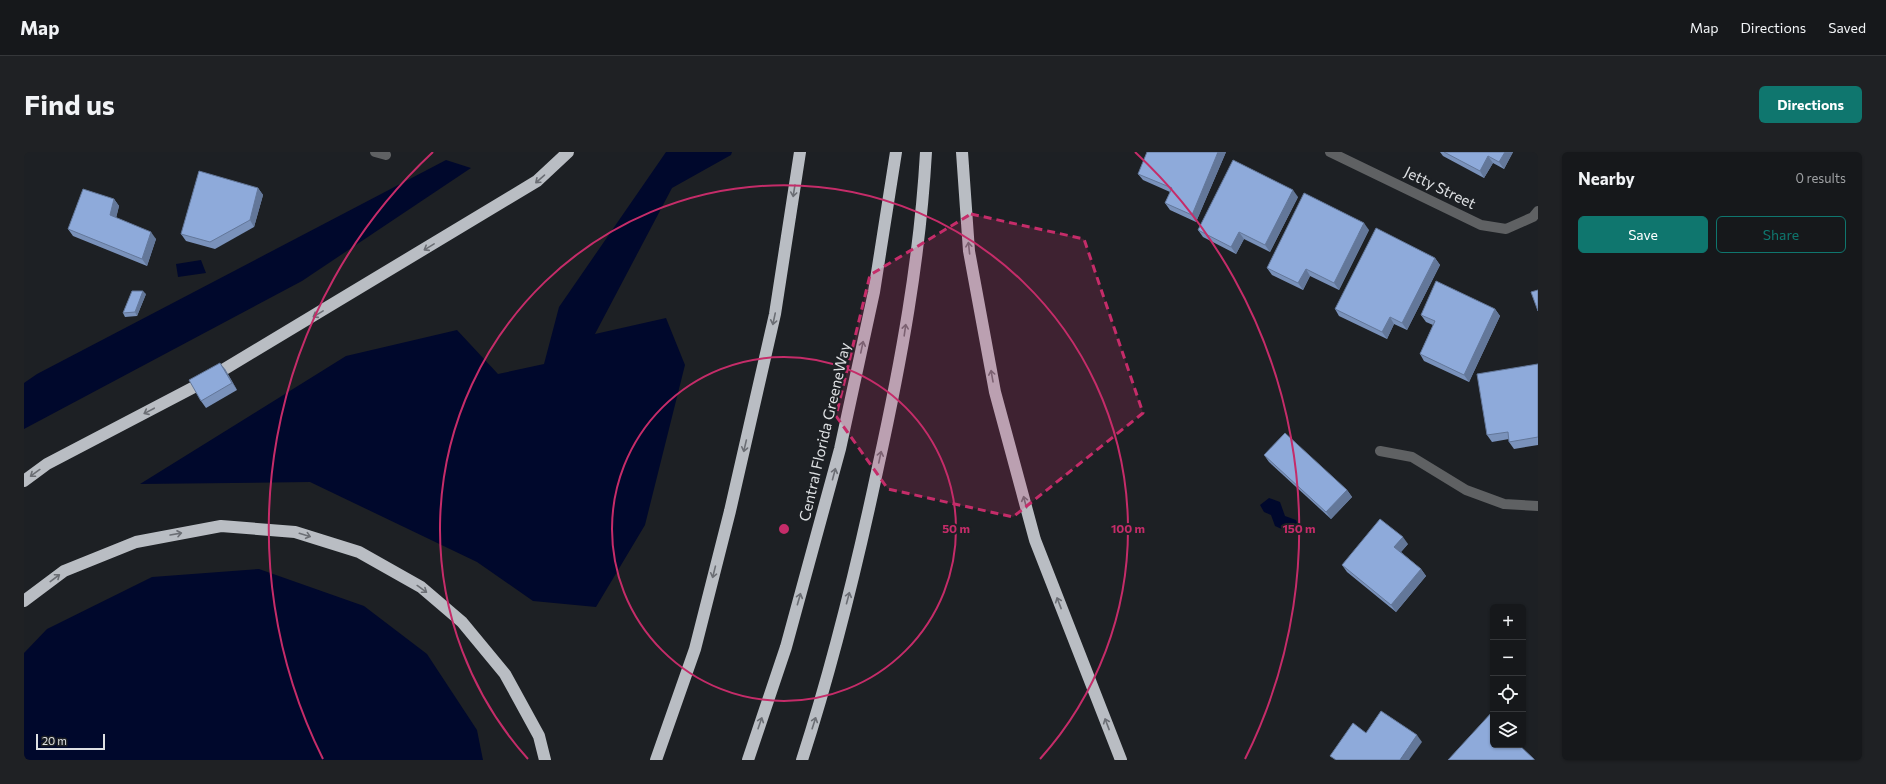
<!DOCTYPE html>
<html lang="en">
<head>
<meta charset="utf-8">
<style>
	:root { --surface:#16181b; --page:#1f2124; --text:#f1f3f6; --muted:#9ea0a3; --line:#35373a; --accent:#0f766e }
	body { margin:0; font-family:Commissioner,sans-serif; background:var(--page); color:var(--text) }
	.controls { position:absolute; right:12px; bottom:12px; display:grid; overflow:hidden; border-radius:6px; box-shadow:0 1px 3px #0004 }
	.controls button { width:36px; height:36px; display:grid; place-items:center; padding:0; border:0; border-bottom:1px solid var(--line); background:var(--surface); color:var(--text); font:20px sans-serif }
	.scale { position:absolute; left:12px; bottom:10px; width:69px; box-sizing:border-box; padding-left:4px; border:2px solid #dee0e3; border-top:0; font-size:11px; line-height:14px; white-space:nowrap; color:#dee0e3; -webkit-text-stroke:3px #1d2024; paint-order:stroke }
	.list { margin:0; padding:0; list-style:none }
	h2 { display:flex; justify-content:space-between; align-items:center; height:52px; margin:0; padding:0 16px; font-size:17px }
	h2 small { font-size:13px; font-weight:400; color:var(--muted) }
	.actions { display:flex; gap:8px; padding:12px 16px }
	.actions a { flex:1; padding:9px 0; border:1px solid var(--accent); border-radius:6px; text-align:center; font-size:14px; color:var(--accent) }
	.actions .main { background:var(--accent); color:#fff }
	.icon { flex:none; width:22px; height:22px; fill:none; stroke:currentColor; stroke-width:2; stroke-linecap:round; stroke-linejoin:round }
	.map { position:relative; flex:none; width:1514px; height:608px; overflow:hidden; border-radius:6px }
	header { display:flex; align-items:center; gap:24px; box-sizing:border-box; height:56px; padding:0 20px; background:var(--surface); border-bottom:1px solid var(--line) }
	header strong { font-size:19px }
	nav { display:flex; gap:22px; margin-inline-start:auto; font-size:14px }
	.intro { display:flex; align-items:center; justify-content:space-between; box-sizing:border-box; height:96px; padding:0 24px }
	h1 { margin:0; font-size:28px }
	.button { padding:10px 18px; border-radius:6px; background:var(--accent); color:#fff; font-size:14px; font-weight:700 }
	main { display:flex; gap:24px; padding:0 24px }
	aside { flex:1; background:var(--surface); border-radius:6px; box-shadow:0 1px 3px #0004 }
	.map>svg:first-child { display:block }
	.water { fill:#00082c }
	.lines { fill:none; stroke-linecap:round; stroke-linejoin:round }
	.minor { stroke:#5f6163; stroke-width:10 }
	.highway { stroke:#b9bdc3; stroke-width:12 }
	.wall { fill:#7a92bb }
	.shaded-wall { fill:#637799 }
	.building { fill:#8eaada; stroke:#637799 }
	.oneway { stroke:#6b6e74 }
	.marked { fill:#c52c69; fill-opacity:0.2; stroke:#c52c69; stroke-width:3; stroke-dasharray:8 5; stroke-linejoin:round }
	.ring { fill:none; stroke:#c52c69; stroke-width:2 }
	.labels { text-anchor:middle; stroke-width:4; stroke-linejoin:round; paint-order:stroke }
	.street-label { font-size:15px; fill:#dee0e3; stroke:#1d2024 }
	.centre { fill:#c52c69; stroke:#1d2024; stroke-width:2 }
	.ring-label { font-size:12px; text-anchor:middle; font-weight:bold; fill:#c52c69; stroke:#1d2024; stroke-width:4; stroke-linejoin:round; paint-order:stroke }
</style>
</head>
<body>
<header>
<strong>Map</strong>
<nav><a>Map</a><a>Directions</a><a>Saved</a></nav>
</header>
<div class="intro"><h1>Find us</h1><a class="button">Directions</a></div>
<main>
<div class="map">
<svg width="1514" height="608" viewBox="0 0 1514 608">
	<rect width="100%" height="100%" fill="#1d2024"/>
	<g class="water">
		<path d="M642,0h66l-1,3 -59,33 -77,146 71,-16 19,47 -40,160 -49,82 -63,-6 -56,-39 -167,-80 -170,2 206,-128 111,-26 41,44 46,-10 15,-57z"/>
		<path d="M422,8l25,8 -169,113 -278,148v-46l13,-9z"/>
		<path d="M177,108l5,13 -28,4 -2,-13z"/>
		<path d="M1245,346l11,4 5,14 11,4 2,5 -12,6 -11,-5 -4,-11 -7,-3 -4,-7z"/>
		<path d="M235,417l105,37 63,48 50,76 6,30h-459v-107l23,-24 105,-52z"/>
	</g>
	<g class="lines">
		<g class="minor">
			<path d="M351,0l11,3"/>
			<path d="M1306,0l151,73 25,4 27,-12 5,-6"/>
			<path d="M1356,299l32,6 54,33 38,14 34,2"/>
		</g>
		<g class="highway">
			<path d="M938,0l7,99 26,141 40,148 86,220"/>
			<path d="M0,329l23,-17 151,-79 339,-204 31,-29"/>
			<path d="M0,449l40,-30 72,-29 85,-16 74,6 64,20 62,35 41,35 43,52 34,62 6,24"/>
			<path d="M632,608l39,-111 35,-138 45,-197 25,-162"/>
			<path d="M724,608l38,-113 54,-198 34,-157 22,-140"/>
			<path d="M778,608c31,-96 55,-194 76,-293 23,-105 42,-208 48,-315"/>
		</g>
	</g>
	<g class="wall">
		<path d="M1202,0l-30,70 -26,-12 -5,-7 5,-11 -27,-12 -5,-6z"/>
		<path d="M1416,0h73l-9,17 -11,-6 -9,15 -41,-22z"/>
		<path d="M234,36l5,7 -9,32 -39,22 -29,-8 -5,-7z"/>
		<path d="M1274,45l-28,55 -26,-13 -8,15 -33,-17 -5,-7z"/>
		<path d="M90,47l5,7 -3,12 40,21 -9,27 -74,-30 -5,-7z"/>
		<path d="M1345,78l-30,60 -29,-14 -7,14 -31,-15 -5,-7z"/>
		<path d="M1411,106l5,7 -33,65 -13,-6 -7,15 -48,-23 -4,-7z"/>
		<path d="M122,142l-9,22 -12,1 -2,-4z"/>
		<path d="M1471,157l5,7 -31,66 -45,-21 -4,-7 13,-29 -7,-3 -5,-7z"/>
		<path d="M1514,212v81l-24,4 -5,-7v-3l-17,3 -5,-7z"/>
		<path d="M201,217l12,21 -31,18 -5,-7z"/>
		<path d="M1240,303l83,35 5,7 -21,22 -62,-57z"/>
		<path d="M1384,392l-7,8 20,17 5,7 -30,36 -49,-40 -5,-7z"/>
	</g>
	<g class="shaded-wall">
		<path d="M1194,0h8l-30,70 -4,-7z"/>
		<path d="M1481,0h8l-9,17 -5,-7z"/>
		<path d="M1464,4l5,7 -9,15 -4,-7z"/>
		<path d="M234,36l5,7 -9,32 -4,-7z"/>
		<path d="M1269,38l5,7 -28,55 -5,-7z"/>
		<path d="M90,47l5,7 -4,16 -5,-7z"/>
		<path d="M1340,71l5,7 -30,60 -5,-7z"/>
		<path d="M127,80l5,7 -9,27 -5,-7z"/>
		<path d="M1215,80l5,7 -8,15 -5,-7z"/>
		<path d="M1411,106l5,7 -33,65 -5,-7z"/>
		<path d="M1282,117l4,7 -7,14 -5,-7z"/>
		<path d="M119,139l3,3 -9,22 -2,-4z"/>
		<path d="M1471,157l5,7 -31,66 -5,-7z"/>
		<path d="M1366,165l4,7 -7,15 -5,-7z"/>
		<path d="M196,211l5,6 12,21 -5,-7z"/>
		<path d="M1323,338l5,7 -21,22 -5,-7z"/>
		<path d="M1379,385l5,7 -9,10 -5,-7z"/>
		<path d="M1397,417l5,7 -30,36 -5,-7z"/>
		<path d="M1393,583l5,7 -13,18h-9z"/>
	</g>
	<g class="building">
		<path d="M1123,0h71l-26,63 -27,-12 7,-15 -34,-14z"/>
		<path d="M1420,0h61l-6,10 -11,-6 -8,15z"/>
		<path d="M1209,8l60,30 -28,55 -26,-13 -8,15 -33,-17z"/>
		<path d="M175,19l59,17 -8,32 -40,22 -29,-8z"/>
		<path d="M59,37l31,10 -4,16 41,17 -9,27 -74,-30z"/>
		<path d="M1280,41l60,30 -30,60 -28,-14 -8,14 -31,-15z"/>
		<path d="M1352,76l59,30 -33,65 -12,-6 -8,15 -47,-23z"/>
		<path d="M1412,129l59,28 -31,66 -44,-21 15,-33 -14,-6z"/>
		<path d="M1514,138v21l-7,-19z"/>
		<path d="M108,139h11l-8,21 -12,1z"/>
		<path d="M196,211l12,20 -31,18 -12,-21z"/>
		<path d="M1514,212v73l-29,5 -1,-10 -21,3 -10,-61z"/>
		<path d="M1261,281l62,57 -21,22 -62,-57z"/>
		<path d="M1356,367l23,18 -9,10 27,22 -30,36 -49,-40z"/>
		<path d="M1357,559l36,24 -17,25h-64l-6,-4 23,-33 13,10z"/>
		<path d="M1469,559v34h26l16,15h-87z"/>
	</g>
	<defs><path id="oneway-shaft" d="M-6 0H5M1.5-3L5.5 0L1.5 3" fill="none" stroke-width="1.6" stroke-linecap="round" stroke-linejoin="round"/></defs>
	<g class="oneway">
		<use href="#oneway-shaft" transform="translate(516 27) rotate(139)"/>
		<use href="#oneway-shaft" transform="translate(770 39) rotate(99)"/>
		<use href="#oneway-shaft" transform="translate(405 95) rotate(149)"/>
		<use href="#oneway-shaft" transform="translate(945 96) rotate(-96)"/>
		<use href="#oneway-shaft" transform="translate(294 162) rotate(149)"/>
		<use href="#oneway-shaft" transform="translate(750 167) rotate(102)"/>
		<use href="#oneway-shaft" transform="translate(881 178) rotate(-82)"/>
		<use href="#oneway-shaft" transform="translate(838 195) rotate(-78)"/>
		<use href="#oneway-shaft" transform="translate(968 224) rotate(-100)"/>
		<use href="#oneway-shaft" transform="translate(125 259) rotate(152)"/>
		<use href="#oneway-shaft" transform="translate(721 294) rotate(103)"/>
		<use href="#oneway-shaft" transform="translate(856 305) rotate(-78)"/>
		<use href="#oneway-shaft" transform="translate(11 321) rotate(144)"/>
		<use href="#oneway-shaft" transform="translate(810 322) rotate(-75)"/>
		<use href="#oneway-shaft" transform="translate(1001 350) rotate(-105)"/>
		<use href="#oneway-shaft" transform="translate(152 382) rotate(-10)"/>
		<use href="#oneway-shaft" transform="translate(281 383) rotate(17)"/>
		<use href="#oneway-shaft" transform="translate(690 420) rotate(104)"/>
		<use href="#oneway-shaft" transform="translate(31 426) rotate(-37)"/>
		<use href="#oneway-shaft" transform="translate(398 437) rotate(36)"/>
		<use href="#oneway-shaft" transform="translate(824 446) rotate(-75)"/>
		<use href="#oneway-shaft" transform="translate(775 447) rotate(-74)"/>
		<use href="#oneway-shaft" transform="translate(1035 451) rotate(-111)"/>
		<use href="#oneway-shaft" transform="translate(736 571) rotate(-71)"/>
		<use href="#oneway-shaft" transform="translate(790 571) rotate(-72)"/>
		<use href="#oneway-shaft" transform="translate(1083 572) rotate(-111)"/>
	</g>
	<path class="marked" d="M947,62l113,25 59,174 -130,104 -125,-28 -52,-73 34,-141z"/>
	<g class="ring">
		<circle cx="760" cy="377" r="172"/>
		<path d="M504 607A344 344 0 1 1 1016 607"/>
		<path d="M299 607A515 515 0 0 1 409 0M1111 0A515 515 0 0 1 1221 607"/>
	</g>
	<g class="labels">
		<g class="street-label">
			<text transform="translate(1416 36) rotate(26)" y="5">Jetty Street</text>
			<text transform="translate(801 280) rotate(-77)" y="5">Central Florida GreeneWay</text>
		</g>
	</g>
	<circle cx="760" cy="377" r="6" class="centre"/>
	<g class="ring-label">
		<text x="932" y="381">50 m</text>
		<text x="1104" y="381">100 m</text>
		<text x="1275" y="381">150 m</text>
	</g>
</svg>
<div class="controls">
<button>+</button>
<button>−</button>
<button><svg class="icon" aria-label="locate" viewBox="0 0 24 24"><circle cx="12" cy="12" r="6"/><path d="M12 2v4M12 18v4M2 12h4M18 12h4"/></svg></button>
<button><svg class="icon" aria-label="layers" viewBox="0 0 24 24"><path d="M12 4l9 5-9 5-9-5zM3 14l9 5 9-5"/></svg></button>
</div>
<div class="scale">20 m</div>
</div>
<aside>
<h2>Nearby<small>0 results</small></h2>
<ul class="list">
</ul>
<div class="actions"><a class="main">Save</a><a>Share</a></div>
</aside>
</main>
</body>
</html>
